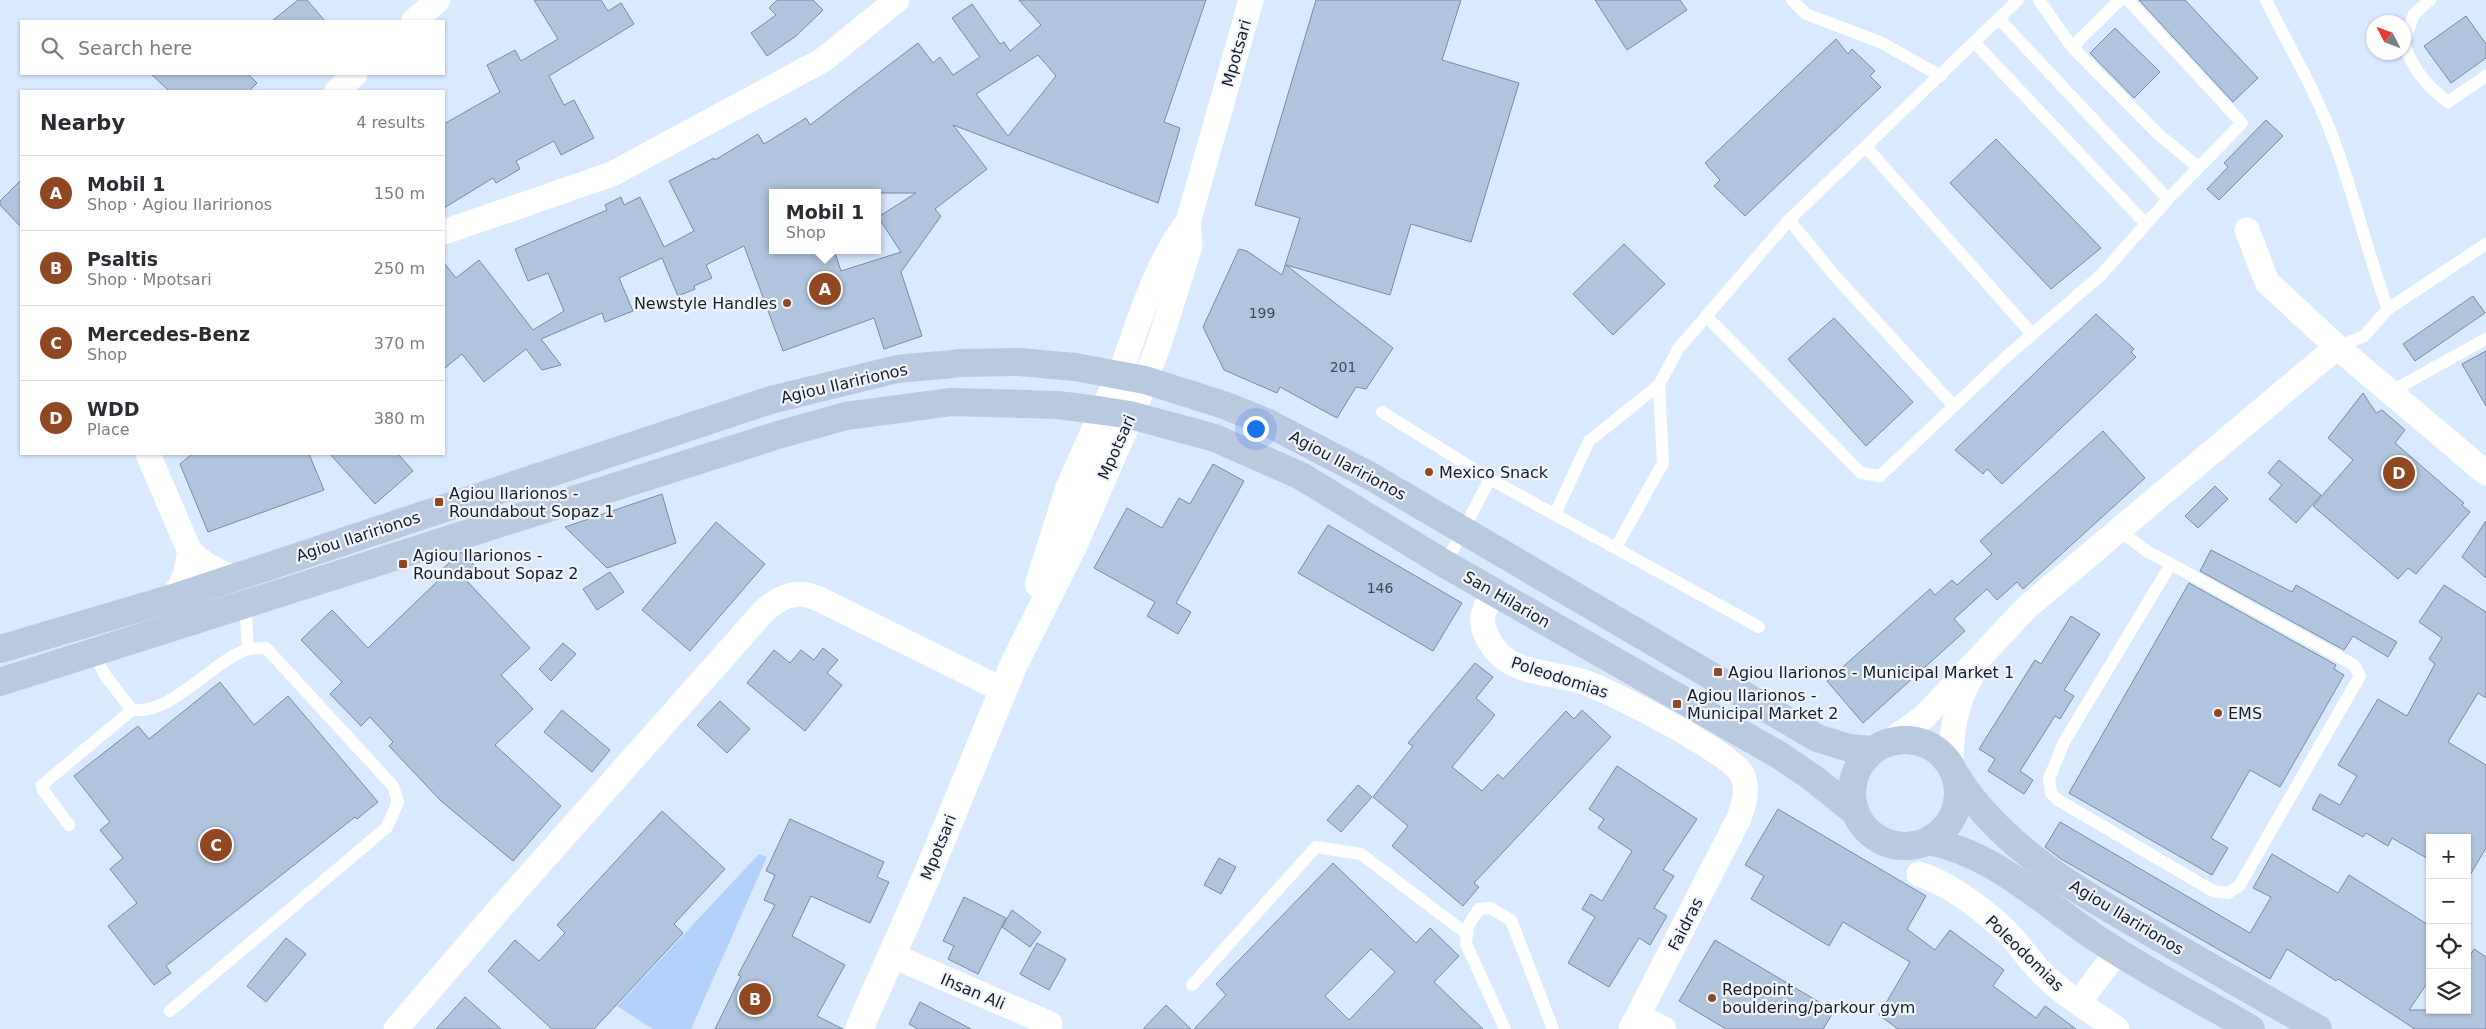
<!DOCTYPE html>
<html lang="en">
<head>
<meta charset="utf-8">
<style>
	:root { --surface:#fff; --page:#f2f2f3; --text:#2b2b33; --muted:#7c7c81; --line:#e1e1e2; --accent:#8f4822 }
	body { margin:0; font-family:"DejaVu Sans",sans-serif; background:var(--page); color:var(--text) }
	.controls { position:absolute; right:15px; bottom:15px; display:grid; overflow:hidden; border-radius:0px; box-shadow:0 1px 4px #0004 }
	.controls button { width:45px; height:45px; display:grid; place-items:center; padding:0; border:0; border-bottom:1px solid var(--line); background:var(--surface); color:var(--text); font:25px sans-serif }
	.compass { position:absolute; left:2366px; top:15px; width:45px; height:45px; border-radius:50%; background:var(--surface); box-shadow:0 1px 4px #0004; rotate:312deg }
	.you { position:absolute; left:1255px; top:428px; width:18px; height:18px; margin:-12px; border:4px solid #fff; border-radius:50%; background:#1a73e8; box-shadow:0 0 0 8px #1a73e833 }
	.badge { display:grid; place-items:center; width:32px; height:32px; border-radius:50%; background:var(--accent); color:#fff; font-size:16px; font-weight:700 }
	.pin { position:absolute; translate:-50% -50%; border:2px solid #fff; box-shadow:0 1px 5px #0006 }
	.popup { position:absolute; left:769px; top:189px; width:112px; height:65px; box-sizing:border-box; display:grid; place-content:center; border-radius:0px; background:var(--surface); filter:drop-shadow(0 1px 4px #0005); font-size:16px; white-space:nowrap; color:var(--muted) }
	.popup b { font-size:19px; color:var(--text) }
	.popup::after { content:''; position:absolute; left:50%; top:100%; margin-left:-10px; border:10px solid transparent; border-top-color:var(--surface) }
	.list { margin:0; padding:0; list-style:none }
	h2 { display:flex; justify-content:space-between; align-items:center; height:65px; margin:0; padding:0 20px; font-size:21px }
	h2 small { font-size:16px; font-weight:400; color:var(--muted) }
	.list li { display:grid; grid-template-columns:32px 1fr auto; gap:15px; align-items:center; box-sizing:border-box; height:75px; padding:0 20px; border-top:1px solid var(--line) }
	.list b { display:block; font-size:19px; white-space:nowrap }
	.list p { margin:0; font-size:16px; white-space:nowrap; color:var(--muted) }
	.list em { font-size:16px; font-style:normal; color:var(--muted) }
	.icon { flex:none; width:28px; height:28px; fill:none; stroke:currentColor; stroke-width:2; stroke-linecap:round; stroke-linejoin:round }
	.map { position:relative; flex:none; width:2486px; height:1029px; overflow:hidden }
	.search { position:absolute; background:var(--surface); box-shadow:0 1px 4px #0004; left:20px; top:20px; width:425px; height:55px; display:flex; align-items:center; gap:12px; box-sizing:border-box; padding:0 18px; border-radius:0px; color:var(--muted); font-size:19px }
	.panel { position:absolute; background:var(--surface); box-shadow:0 1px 4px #0004; left:20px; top:90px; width:425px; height:365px; border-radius:0px }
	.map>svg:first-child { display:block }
	.park { fill:#b2d1fb }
	.building { fill:#b1c4de; stroke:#788aa3; fill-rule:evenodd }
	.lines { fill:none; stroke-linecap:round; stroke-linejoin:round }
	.service { stroke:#fff; stroke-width:12 }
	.minor { stroke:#fff; stroke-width:25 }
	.tertiary { stroke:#fff; stroke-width:28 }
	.secondary { stroke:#b9c9e0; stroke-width:28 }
	.poi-dot { fill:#8f4822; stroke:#f1f5fb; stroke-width:2 }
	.labels { text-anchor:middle; stroke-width:4.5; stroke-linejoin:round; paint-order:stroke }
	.number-label { font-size:14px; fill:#3e4856 }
	.street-label { font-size:16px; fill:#171e28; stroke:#f1f5fb }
	.poi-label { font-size:16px; fill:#171e28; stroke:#f1f5fb; text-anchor:start }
</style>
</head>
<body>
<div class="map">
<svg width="2486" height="1029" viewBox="0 0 2486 1029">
	<rect width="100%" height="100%" fill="#d9e9ff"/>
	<path class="park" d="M759,854l8,3 -76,172h-38l-36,-23z"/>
	<g class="building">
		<path d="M298,0h9l18,21h-53z"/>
		<path d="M534,0h67l7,11 13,-8 13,21 -85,52 15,29 10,-5 20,38 -33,17 -7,-14 -38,20 4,8 -24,14 -3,-5 -49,30v-84l56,-32 -13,-27 28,-15 6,11 37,-22z"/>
		<path d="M777,0h36l10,10 -27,26 -29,20 -16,-23 25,-18 -7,-7z"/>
		<path d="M1019,0h187l-42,122 16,6 -22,75 -205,-78 34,44 -52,40 6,7 -40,56 21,64 -38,13 -10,-31 -91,33 -39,-105 -38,19 6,13 -18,8 1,3 -17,7 -16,-38 -43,20 14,33 -28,11 -3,-9 -61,26 20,26 -19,5 -16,-21 -42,33 -22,-28 -18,15v-106l12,15 23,-18 54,70 31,-19 -16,-38 -20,8 -13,-32 92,-39 -2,-5 16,-8 3,8 16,-8 24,50 30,-16 -25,-50 45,-23 1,2 43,-26 6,10 42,-26 4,7 108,-82 15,20 7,-6 13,18 27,-18 -28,-39 20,-14 28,40 4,-2 6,9 31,-26zM1038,55l18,21 -48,60 -32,-42zM772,193h144l-38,24 23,35 -60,19 -7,-21h-62z"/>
		<path d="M1316,0h145l-19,60 77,23 -48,159 -60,-18 -21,71 -104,-30 107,83 -27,41 -10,-2 -19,31 -57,-31 -3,6 -53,-23 -21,-43 36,-78 8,2 35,24 18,-57 -45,-13z"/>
		<path d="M1595,0h85l7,10 -60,40z"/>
		<path d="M2139,0h46l73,78 -25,24z"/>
		<path d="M2466,16l20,28v14l-35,25 -27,-37z"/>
		<path d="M2115,28l45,44 -26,26 -44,-45z"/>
		<path d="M1836,39l12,15 4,-5 23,22 -5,5 11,11 -136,129 -31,-30 6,-6 -15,-17z"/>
		<path d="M151,74h97l9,9 -8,8h-80z"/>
		<path d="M2266,120l17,16 -64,64 -12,-11 21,-22 -4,-4z"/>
		<path d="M1996,139l105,109 -50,41 -101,-106z"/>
		<path d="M21,180v47l-21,-22v-4z"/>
		<path d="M1624,244l41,40 -52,51 -40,-41z"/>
		<path d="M2473,296l12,17 -70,48 -12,-17z"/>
		<path d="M2096,314l38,35 -3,3 5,5 -134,127 -15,-15 -4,5 -28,-24z"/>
		<path d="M1834,318l79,84 -47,44 -78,-87z"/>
		<path d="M2486,351v55l-24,-42z"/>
		<path d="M2363,393l13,20 6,-3 23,20 -10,13 69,60 -2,2 8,7 -54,62 -8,-6 -10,11 -85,-73 40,-46 -25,-22z"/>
		<path d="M2103,431l42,47 -122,111 -6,-7 -20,18 -10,-11 -33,30 11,12 -102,92 -36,-42 103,-92 5,6 17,-15 5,5 35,-31 -12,-13z"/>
		<path d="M192,454h117l15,36 -116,42 -28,-68z"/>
		<path d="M330,454h68l15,17 -38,33z"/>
		<path d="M2279,460l42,35 -25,28 -27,-24 13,-14 -14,-12z"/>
		<path d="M1213,464l31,17 -68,122 15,9 -13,22 -31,-18 8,-14 -61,-34 33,-60 35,20 17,-30 11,6z"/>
		<path d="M2215,486l13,13 -30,29 -13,-12z"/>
		<path d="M662,494l14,49 -69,25 -42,-41z"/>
		<path d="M2486,521v57l-24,-21z"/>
		<path d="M716,522l49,42 -75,87 -48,-41z"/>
		<path d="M1328,525l134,78 -29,48 -135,-78z"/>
		<path d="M2211,550l81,42 4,-7 101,57 -9,15 -35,-21 -9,14 -144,-79z"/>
		<path d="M461,552l15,15 -12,11 66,70 -29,27 32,34 -38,36 66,61 -48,55 -72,-60 -52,-55 4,-4 -23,-25 -9,9 -31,-32 12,-12 -41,-42 31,-30 36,38 74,-71 -4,-4z"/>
		<path d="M610,572l14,20 -27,18 -14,-21z"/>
		<path d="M2189,583l147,82 -2,4 10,6 -64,112 -30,-17 -39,68 17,10 -16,27 -143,-82z"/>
		<path d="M2444,585l42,27v86l-8,-5 -30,49 38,23v83l-19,32v-42h-37v22l-38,-22 -4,8 -22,-13 -3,4 -51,-28 8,-15 20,11 17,-29 -19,-11 40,-66 29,17 28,-52 -6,-5 13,-21 -23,-16z"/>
		<path d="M2071,616l29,18 -36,56 10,6 -14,23 -5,-3 -35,55 13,9 -9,14 -36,-23 7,-12 -16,-10 56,-89 6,4z"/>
		<path d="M563,643l13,11 -25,27 -12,-12z"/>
		<path d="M823,648l15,12 -11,13 15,12 -37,46 -58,-48 27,-33 16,13 11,-13 13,10z"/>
		<path d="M1475,663l18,14 -17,21 19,17 -43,52 30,24 16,-17 5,5 63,-68 8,8 8,-9 29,27 -137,146 5,4 -16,19 -71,-60 16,-20 -35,-29 40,-51 -5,-3z"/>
		<path d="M220,682l34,43 34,-29 90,106 -21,17 -2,-2 -189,149 5,7 -17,12 -46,-59 29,-23 -27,-34 13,-11 -23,-28 10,-8 -36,-46 64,-50 11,13z"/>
		<path d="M720,701l30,28 -23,24 -30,-28z"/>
		<path d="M562,710l48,40 -18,22 -48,-40z"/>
		<path d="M1617,766l80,53 -34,51 11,6 -20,32 13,8 -17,29 -11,-7 -30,49 -41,-24 27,-46 -13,-8 9,-15 11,7 30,-50 -34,-23 6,-9 -15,-10z"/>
		<path d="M1358,785l14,12 -31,35 -14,-12z"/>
		<path d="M1778,809l148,87 -19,33 28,21 15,-20 54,40 -11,16 43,32 9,-12 31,23h-178l-19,-14 31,-53 -67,-40 -14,24 -78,-47 13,-23 -19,-11z"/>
		<path d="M662,811l63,58 -51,55 9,9 -89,96h-42l-64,-58 27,-31 24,21 26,-28 -8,-8z"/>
		<path d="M790,819l94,43 -7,15 12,5 -19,41 -59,-27 -19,40 53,29 -28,51 26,13h-128l26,-53 -3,-1 37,-70 -11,-5 11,-25 -9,-4z"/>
		<path d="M2060,822l190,111 21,-36 -18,-9 19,-34 66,39 11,-18 81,51v53l-21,31h58v-49l7,-12 12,8v72h-71l-77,-50 -2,2 -49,-32 -17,30 -209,-120 -16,-12z"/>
		<path d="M1219,858l17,9 -15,27 -17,-9z"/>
		<path d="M1333,863l83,80 14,-15 29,28 -25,26 49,47h-289l32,-34 -10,-11zM1371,949l24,23 -46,48 -24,-24z"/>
		<path d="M964,897l42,21 -28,56 -30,-15 6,-13 -11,-5z"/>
		<path d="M1012,910l29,22 -11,15 -28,-20z"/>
		<path d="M286,938l20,16 -40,48 -19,-16z"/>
		<path d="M1715,940l119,71 -11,18h-97l-47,-28z"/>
		<path d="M1037,943l29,16 -17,31 -29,-16z"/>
		<path d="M465,997l36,32h-65z"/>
		<path d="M920,1002l51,27h-53l-9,-5z"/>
		<path d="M1166,1005l25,24h-48z"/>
	</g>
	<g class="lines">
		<g class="service">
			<path d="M1792,0l14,14 74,28 61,34"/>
			<path d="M2039,0l33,47 86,87 40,33"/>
			<path d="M2266,0c21,43 47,86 64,130 23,59 36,120 58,179"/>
			<path d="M1999,19l169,180"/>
			<path d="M1974,42l171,181"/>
			<path d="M2404,43c9,27 22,42 44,59l38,-26"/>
			<path d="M2404,43l10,-29 16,-14"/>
			<path d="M2072,47l48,-47"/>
			<path d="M1866,147l166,187"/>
			<path d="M1789,220l47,57 118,129"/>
			<path d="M1706,316l155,157 19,3 127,-120 94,-81 67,-76 74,-76 -114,-123"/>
			<path d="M2337,347l27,-11 24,-27 98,-65"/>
			<path d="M2390,392l96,-53"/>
			<path d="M1382,412l108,67 269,148"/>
			<path d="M1555,514l34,-73 70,-56 19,-36 111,-129 229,-220"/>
			<path d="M2119,530l29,22 23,12 183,101 6,11 -121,210 -11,7 -15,-2 -155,-91 -7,-7 -2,-14 15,-37 107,-178"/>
			<path d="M1616,547l47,-84 -4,-78"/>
			<path d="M1445,564l45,-85"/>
			<path d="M245,604l3,45"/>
			<path d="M94,654l11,21 27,35c40,5 78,-47 114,-60 6,-2 13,-2 20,-2l127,138 5,16 -11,25 -217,184"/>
			<path d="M69,825l-26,-35 -1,-5 90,-75"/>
			<path d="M1192,985l124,-138 45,7 106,80"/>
			<path d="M1505,1029l-39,-85 2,-18 11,-17 11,-1 21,12 42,109"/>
		</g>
		<g class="minor">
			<path d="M414,21l24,-21"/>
			<path d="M337,91l18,-17"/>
			<path d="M2247,230l20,52 70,65 149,126"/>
			<path d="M444,232l168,-58 211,-114 74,-60"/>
			<path d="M1120,375c17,-49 36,-113 68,-153"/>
			<path d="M1145,380l14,-36 31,-98 -2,-24 63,-222"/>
			<path d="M148,454l42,98 18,14 22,11"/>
			<path d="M1494,592c-3,7 -10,16 -11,24 -2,13 7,29 16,38 20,20 56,19 82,27 28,9 149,71 161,93 7,15 2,30 -3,44l-108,211"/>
			<path d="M173,598l12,-22 5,-24"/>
			<path d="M1892,740l32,-23 102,-109 311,-261"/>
			<path d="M1951,764c0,-31 4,-59 20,-87"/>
			<path d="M1919,874c31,10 62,34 86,56 13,13 23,28 35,41 22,23 51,40 77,58"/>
			<path d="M891,955l159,69 -1,5"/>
			<path d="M2079,1002l38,-50"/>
			<path d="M1639,1016l25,13"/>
			<path d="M396,1029l100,-116 268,-302c16,-14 32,-22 53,-13l186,92"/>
		</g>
		<g class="tertiary">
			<path d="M1039,584l30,-95 51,-114"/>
			<path d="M859,1029l66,-149 89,-216 60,-120 71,-164"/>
		</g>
		<g class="secondary">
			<path d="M0,649l173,-51 598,-198 126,-31 66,-6 56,-1 56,5 70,13 79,25 42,17 106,55 445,261 32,10 24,2"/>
			<path d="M0,682l778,-247 68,-19 105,-14 107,3 46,6 26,4 85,23 86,38 144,88 334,191 34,23 42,34"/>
			<circle cx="1905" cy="793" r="53"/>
			<path d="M1957,777c48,76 134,121 210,165 50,29 101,58 151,87"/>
			<path d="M1929,841c65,13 111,59 164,95 50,34 105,62 158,93"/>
		</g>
	</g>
	<g class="poi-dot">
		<circle cx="787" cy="303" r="5"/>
		<circle cx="1429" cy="472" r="5"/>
		<rect x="434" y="497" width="10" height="10" rx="2.5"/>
		<rect x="398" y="559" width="10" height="10" rx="2.5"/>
		<rect x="1713" y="667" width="10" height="10" rx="2.5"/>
		<rect x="1672" y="699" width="10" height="10" rx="2.5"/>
		<circle cx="2218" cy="713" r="5"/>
		<circle cx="1712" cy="998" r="5"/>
	</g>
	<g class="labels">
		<g class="number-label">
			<text x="1262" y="318">199</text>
			<text x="1343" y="372">201</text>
			<text x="1380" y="593">146</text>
		</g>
		<g class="street-label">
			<text transform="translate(1236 53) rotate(-74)" y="6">Mpotsari</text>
			<text transform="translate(844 383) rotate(-13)" y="6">Agiou Ilaririonos</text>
			<text transform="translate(1116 447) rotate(-66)" y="6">Mpotsari</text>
			<text transform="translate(1348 465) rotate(28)" y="6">Agiou Ilaririonos</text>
			<text transform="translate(358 536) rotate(-18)" y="6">Agiou Ilaririonos</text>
			<text transform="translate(1507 599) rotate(30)" y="6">San Hilarion</text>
			<text transform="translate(1560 677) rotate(18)" y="6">Poleodomias</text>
			<text transform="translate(938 847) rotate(-68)" y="6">Mpotsari</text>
			<text transform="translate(2127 917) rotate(31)" y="6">Agiou Ilaririonos</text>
			<text transform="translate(1685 924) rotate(-63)" y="6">Faidras</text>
			<text transform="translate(2025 953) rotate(44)" y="6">Poleodomias</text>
			<text transform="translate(973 991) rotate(23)" y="6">Ihsan Ali</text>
		</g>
		<g class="poi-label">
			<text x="777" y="309" text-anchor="end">Newstyle Handles</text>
			<text x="1439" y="478">Mexico Snack</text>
			<text x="449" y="499">Agiou Ilarionos -<tspan x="449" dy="18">Roundabout Sopaz 1</tspan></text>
			<text x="413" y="561">Agiou Ilarionos -<tspan x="413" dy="18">Roundabout Sopaz 2</tspan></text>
			<text x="1728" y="678">Agiou Ilarionos - Municipal Market 1</text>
			<text x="1687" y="701">Agiou Ilarionos -<tspan x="1687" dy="18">Municipal Market 2</tspan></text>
			<text x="2228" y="719">EMS</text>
			<text x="1722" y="995">Redpoint<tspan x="1722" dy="18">bouldering/parkour gym</tspan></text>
		</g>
	</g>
</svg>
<div class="controls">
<button>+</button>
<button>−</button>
<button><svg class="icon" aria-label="locate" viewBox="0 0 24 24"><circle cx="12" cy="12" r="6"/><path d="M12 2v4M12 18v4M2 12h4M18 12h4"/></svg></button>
<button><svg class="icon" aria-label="layers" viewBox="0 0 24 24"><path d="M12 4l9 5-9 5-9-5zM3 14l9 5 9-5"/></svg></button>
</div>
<svg class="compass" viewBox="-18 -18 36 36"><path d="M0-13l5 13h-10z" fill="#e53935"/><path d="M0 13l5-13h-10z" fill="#7c7c81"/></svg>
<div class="you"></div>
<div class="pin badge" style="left:825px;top:289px">A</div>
<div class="popup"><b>Mobil 1</b>Shop</div>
<div class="pin badge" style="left:755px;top:999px">B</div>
<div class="pin badge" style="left:216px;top:845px">C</div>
<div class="pin badge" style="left:2399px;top:473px">D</div>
<div class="search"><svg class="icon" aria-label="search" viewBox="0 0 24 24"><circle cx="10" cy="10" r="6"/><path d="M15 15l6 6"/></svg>Search here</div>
<section class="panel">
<h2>Nearby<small>4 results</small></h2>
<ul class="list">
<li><span class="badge">A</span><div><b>Mobil 1</b><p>Shop · Agiou Ilaririonos</p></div><em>150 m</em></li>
<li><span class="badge">B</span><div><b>Psaltis</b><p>Shop · Mpotsari</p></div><em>250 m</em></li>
<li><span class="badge">C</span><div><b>Mercedes-Benz</b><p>Shop</p></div><em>370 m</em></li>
<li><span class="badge">D</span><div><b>WDD</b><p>Place</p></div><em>380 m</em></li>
</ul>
</section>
</div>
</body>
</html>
